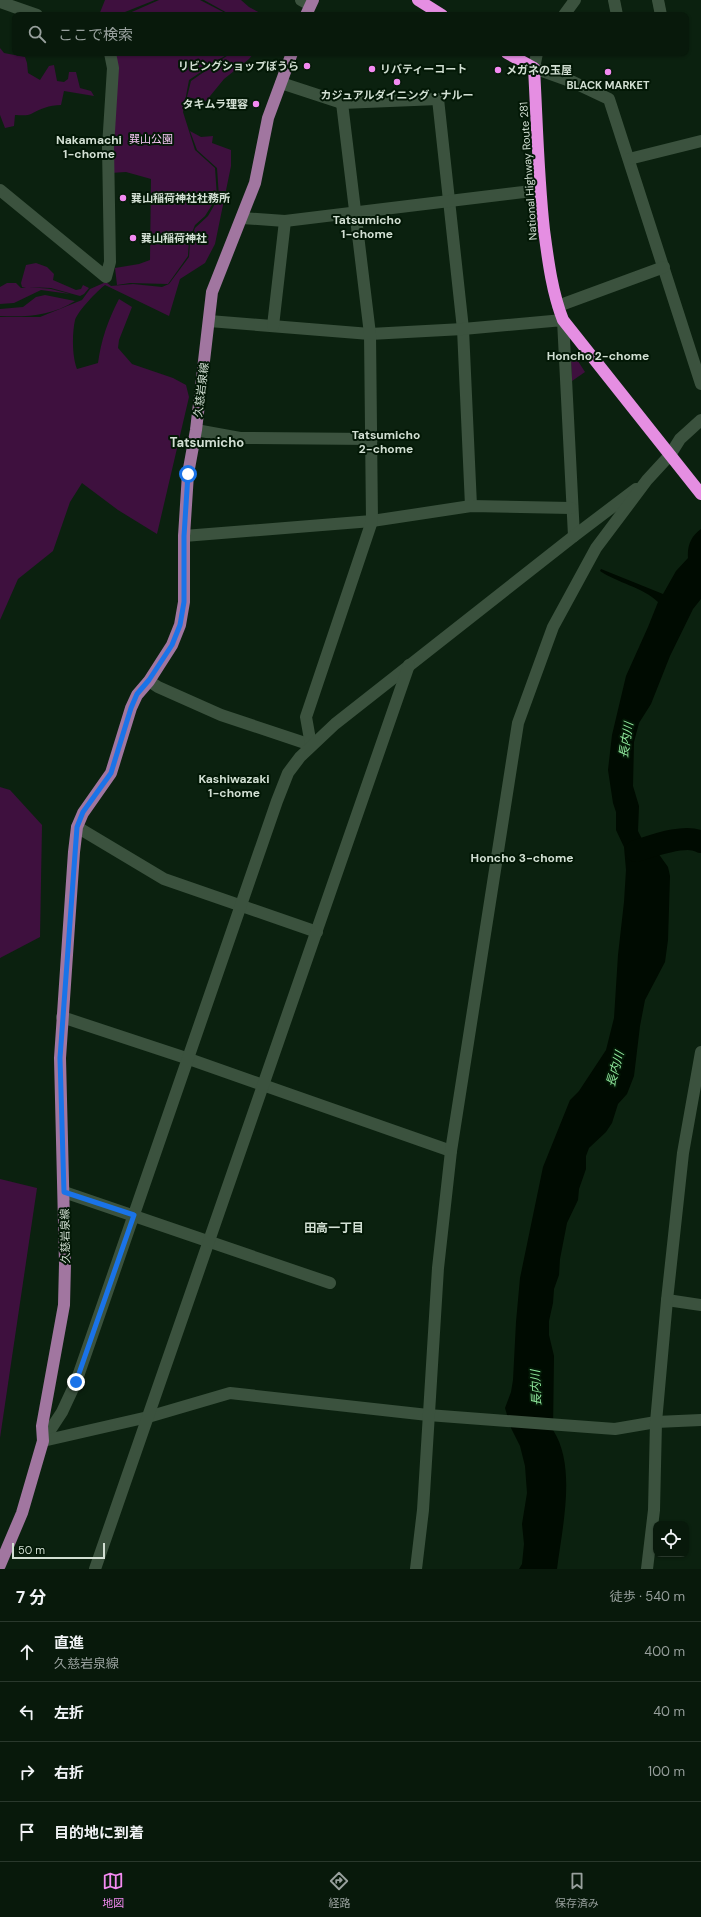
<!DOCTYPE html>
<html lang="ja">
<head>
<meta charset="utf-8">
<style>
	:root { --surface:#08190b; --page:#112214; --text:#f1f3f6; --muted:#98a09d; --line:#29382c; --accent:#f38af1 }
	body { margin:0; font-family:"DM Sans","Noto Sans JP",sans-serif; background:var(--page); color:var(--text) }
	.controls { position:absolute; right:12px; bottom:12px; display:grid; overflow:hidden; border-radius:8px; box-shadow:0 1px 3px #0004 }
	.controls button { width:36px; height:36px; display:grid; place-items:center; padding:0; border:0; border-bottom:1px solid var(--line); background:var(--surface); color:var(--text); font:20px sans-serif }
	.scale { position:absolute; left:12px; bottom:10px; width:93px; box-sizing:border-box; padding-left:4px; border:2px solid #d2dfd3; border-top:0; font-size:11px; line-height:14px; white-space:nowrap; color:#d2dfd3; -webkit-text-stroke:3px #031806; paint-order:stroke }
	.stop { position:absolute; width:12px; height:12px; margin:-9px; border:3px solid #1a73e8; border-radius:50%; background:#fff }
	.stop.end { background:#1a73e8; border-color:#fff; box-shadow:0 1px 4px #0008 }
	.list { margin:0; padding:0; list-style:none }
	h2 { display:flex; justify-content:space-between; align-items:center; height:52px; margin:0; padding:0 16px; font-size:17px }
	h2 small { font-size:13px; font-weight:400; color:var(--muted) }
	.list li { display:grid; grid-template-columns:26px 1fr auto; gap:12px; align-items:center; box-sizing:border-box; height:60px; padding:0 16px; border-top:1px solid var(--line) }
	.list b { display:block; font-size:15px; white-space:nowrap }
	.list p { margin:0; font-size:13px; white-space:nowrap; color:var(--muted) }
	.list em { font-size:13px; font-style:normal; color:var(--muted) }
	.icon { flex:none; width:22px; height:22px; fill:none; stroke:currentColor; stroke-width:2; stroke-linecap:round; stroke-linejoin:round }
	.map { position:relative; flex:none; width:701px; height:1569px; overflow:hidden }
	.search { position:absolute; background:var(--surface); box-shadow:0 1px 3px #0004; left:12px; right:12px; top:12px; height:44px; display:flex; align-items:center; gap:10px; box-sizing:border-box; padding:0 14px; border-radius:8px; color:var(--muted); font-size:15px }
	.sheet { height:292px; background:var(--surface) }
	nav { display:flex; justify-content:space-around; align-items:center; box-sizing:border-box; height:56px; border-top:1px solid var(--line); background:var(--surface); font-size:11px; color:var(--muted) }
	nav a { display:grid; justify-items:center; gap:2px }
	nav .on { color:var(--accent) }
	.map>svg:first-child { display:block }
	.green { fill:#3e103e }
	.water { fill:#000b01 }
	.lines { fill:none; stroke-linecap:round; stroke-linejoin:round }
	.river { stroke:#000b01; stroke-width:22 }
	.minor { stroke:#3b523e; stroke-width:12 }
	.major { stroke:#a176a0; stroke-width:12 }
	.highway { stroke:#e58ee2; stroke-width:12 }
	.route { stroke:#1a73e8; stroke-width:5 }
	.poi-dot { fill:#f38af1; stroke:#031806; stroke-width:1.5 }
	.labels { text-anchor:middle; stroke-width:4; stroke-linejoin:round; paint-order:stroke }
	.poi-label { font-size:11px; font-weight:bold; fill:#d2dfd3; stroke:#031806; text-anchor:start }
	.park-label { font-size:11px; fill:#f8c7f6; stroke:#031806 }
	.street-label { font-size:11px; fill:#d2dfd3; stroke:#031806 }
	.neighbourhood-label { font-size:12px; font-weight:bold; fill:#d2dfd3; stroke:#031806 }
	.water-label { font-size:12px; font-style:italic; fill:#92ec9f; stroke:#031806 }
	.quarter-label { font-size:13px; font-weight:bold; fill:#d2dfd3; stroke:#031806 }
</style>
</head>
<body>
<div class="map">
<svg width="701" height="1569" viewBox="0 0 701 1569">
	<rect width="100%" height="100%" fill="#0b210f"/>
	<g class="green">
		<path d="M105,0h50l-30,12 -2,3h-24z"/>
		<path d="M159,0h41l29,15h-104z"/>
		<path d="M204,0h37l8,7 15,8h-33z"/>
		<path d="M0,48l4,5 21,4 2,6 1,10 12,7 9,-14 5,-1 3,16 7,1 4,-3 1,-7h7l4,16 11,3 3,5 -30,-5 -3,14c-12,0 -21,4 -30,9 -3,2 -12,1 -16,1l-1,11 -9,2 -5,-13z"/>
		<path d="M114,53h115l-40,27 -6,32 12,38 20,18 2,29 -12,19 -10,9 -6,15 -1,16 -20,28 -38,-1 -13,2 -2,-17 24,-4 11,-4 1,-81 -25,-7 -16,1z"/>
		<path d="M231,53h23l-5,6 -25,20 -18,22 -19,-4 4,-16z"/>
		<path d="M190,131l11,6 12,-1 -1,7 19,7v16l-16,78 -10,19 -25,16 -11,37 -64,-31c-8,6 -27,26 -30,35 -3,14 -3,36 2,49l21,-6c3,-23 10,-43 21,-64l13,8 -13,33 -1,8 14,16 41,14 13,7 3,12 -32,137 -39,-24 -36,-27 -12,19 -17,49 -35,28 -18,41v-303h40l42,-17 8,-11 16,-7 5,4 22,-2 29,3 7,-3 20,-27 1,-15 5,-14 13,-12 11,-19 -2,-29 -20,-18z"/>
		<path d="M36,263l11,4 7,7 -1,6 23,10 5,-1 2,-4 6,3 -5,6 -4,2 -29,-8 -22,-1 22,2 19,5 -29,-4 -27,13 -14,1v-17l7,-4h9l5,5h5l-4,-1 -1,-4 5,-18z"/>
		<path d="M45,295l30,6c-24,15 -47,16 -75,15v-7l23,-2 13,-10z"/>
		<path d="M573,358h3l9,14 -13,9 -1,-21z"/>
		<path d="M0,787l10,3 32,35 -2,112 -40,21z"/>
		<path d="M0,1179l37,9 -37,250z"/>
	</g>
	<path class="water" d="M701,529v70l-8,10 -23,47 -19,48 -12,19 -5,19 -1,44 6,20 -1,25 5,10 15,12 10,14 2,9 -2,64 -3,22 -20,38 -5,26 -6,50 -7,18 -9,10 -6,19 -6,9 -17,16 -3,8v13l-7,20 -1,11 -11,23 -7,36 -1,16 -5,14 -1,14 -4,18v14l5,21 -1,74c24,37 9,98 4,139h-38l3,-5 2,-20 -2,-20 5,-31 -2,-27 -5,-20 -9,-18 -6,-20 6,-16 2,-12 3,-58 4,-44 23,-111 27,-67 9,-9 27,-41 8,-32 4,-63 6,-53 2,-32 -2,-23 -8,-17v-18l-3,-9 -5,-33 4,-35 14,-59 22,-49 10,-25c-16,-15 -40,-19 -58,-31l1,-2 62,25 13,-23 12,-13c-1,-12 3,-22 13,-29z"/>
	<g class="lines">
		<path class="river" d="M636,851c16,-5 50,-18 65,-9"/>
		<g class="minor">
			<path d="M301,0l9,5"/>
			<path d="M614,0l3,15"/>
			<path d="M658,0l3,15"/>
			<path d="M0,2l37,13"/>
			<path d="M564,15l11,-15"/>
			<path d="M537,53l-3,15 39,14 36,17 92,285"/>
			<path d="M281,83l61,20 96,-4 25,230 8,177"/>
			<path d="M629,159l72,-18"/>
			<path d="M0,190l106,87 4,-15 -2,-115 5,-79 -3,-15"/>
			<path d="M242,218l43,3 255,-31"/>
			<path d="M558,306l106,-39"/>
			<path d="M209,321l161,13 93,-5 100,-9 11,216"/>
			<path d="M273,326l12,-105"/>
			<path d="M196,430l44,8 132,1"/>
			<path d="M184,536l188,-15 99,-15 100,2"/>
			<path d="M149,681l9,6 63,28 90,30"/>
			<path d="M311,745l-5,-28 66,-196 -2,-187 -28,-231"/>
			<path d="M77,827l87,52 153,53"/>
			<path d="M62,1017l127,42 262,92"/>
			<path d="M64,1192l266,91"/>
			<path d="M667,1300l34,5"/>
			<path d="M43,1441l19,-29 14,-30 201,-581 11,-28 12,-16 35,-33 239,-188 62,-47"/>
			<path d="M43,1441l105,-24 82,-24 198,22 160,12 27,2 41,-7 45,-2"/>
			<path d="M95,1569l314,-904"/>
			<path d="M416,1569l7,-59 15,-242 13,-117 67,-428 35,-96 43,-79 51,-68 23,-25 10,-16 21,-19"/>
			<path d="M647,1569l7,-59 2,-88 11,-122 16,-147 18,-101"/>
		</g>
		<g class="major">
			<path d="M306,15l7,-15"/>
			<path d="M0,1565l22,-52 21,-72 -1,-15 22,-121 1,-41 -5,-206 14,-206 3,-25 6,-14 28,-40 20,-65 6,-13 12,-14 23,-36 8,-20 4,-23v-66l4,-62 8,-44 16,-138 43,-109 13,-65 24,-65"/>
		</g>
		<g class="highway">
			<path d="M418,0l24,15"/>
			<path d="M507,53l27,15c3,54 4,108 10,162 4,30 8,62 19,90l138,174"/>
		</g>
	</g>
	<g class="lines">
		<path class="route" d="M76,1382l58,-167 -70,-23 -4,-134 17,-231 6,-15 28,-39 20,-65 6,-14 12,-14 23,-35 8,-20 4,-23v-66l4,-62"/>
	</g>
	<g class="poi-dot">
		<circle cx="307" cy="66" r="4"/>
		<circle cx="372" cy="69" r="4"/>
		<circle cx="498" cy="70" r="4"/>
		<circle cx="608" cy="72" r="4"/>
		<circle cx="397" cy="82" r="4"/>
		<circle cx="256" cy="104" r="4"/>
		<circle cx="123" cy="198" r="4"/>
		<circle cx="133" cy="238" r="4"/>
	</g>
	<g class="labels">
		<g class="poi-label">
			<text x="299" y="70" text-anchor="end">リビングショップぼうら</text>
			<text x="380" y="73">リバティーコート</text>
			<text x="506" y="74">メガネの玉屋</text>
			<text x="608" y="89" text-anchor="middle">BLACK MARKET</text>
			<text x="397" y="99" text-anchor="middle">カジュアルダイニング・ナルー</text>
			<text x="248" y="108" text-anchor="end">タキムラ理容</text>
			<text x="131" y="202">巽山稲荷神社社務所</text>
			<text x="141" y="242">巽山稲荷神社</text>
		</g>
		<g class="park-label">
			<text x="151" y="143">巽山公園</text>
		</g>
		<g class="street-label">
			<text transform="translate(528 171) rotate(-94)" y="4">National Highway Route 281</text>
			<text transform="translate(201 390) rotate(-83)" y="4">久慈岩泉線</text>
			<text transform="translate(65 1236) rotate(-91)" y="4">久慈岩泉線</text>
		</g>
		<g class="neighbourhood-label">
			<text x="89" y="144">Nakamachi<tspan x="89" dy="14">1-chome</tspan></text>
			<text x="367" y="224">Tatsumicho<tspan x="367" dy="14">1-chome</tspan></text>
			<text x="598" y="360">Honcho 2-chome</text>
			<text x="386" y="439">Tatsumicho<tspan x="386" dy="14">2-chome</tspan></text>
			<text x="234" y="783">Kashiwazaki<tspan x="234" dy="14">1-chome</tspan></text>
			<text x="522" y="862">Honcho 3-chome</text>
			<text x="334" y="1232">田高一丁目</text>
		</g>
		<g class="water-label">
			<text transform="translate(626 740) rotate(-81)" y="4">長内川</text>
			<text transform="translate(615 1069) rotate(-74)" y="4">長内川</text>
			<text transform="translate(536 1388) rotate(-92)" y="4">長内川</text>
		</g>
		<g class="quarter-label">
			<text x="207" y="447">Tatsumicho</text>
		</g>
	</g>
</svg>
<div class="controls">
<button><svg class="icon" aria-label="locate" viewBox="0 0 24 24"><circle cx="12" cy="12" r="6"/><path d="M12 2v4M12 18v4M2 12h4M18 12h4"/></svg></button>
</div>
<div class="scale">50 m</div>
<div class="stop" style="left:188px;top:474px"></div>
<div class="stop end" style="left:76px;top:1382px"></div>
<div class="search"><svg class="icon" aria-label="search" viewBox="0 0 24 24"><circle cx="10" cy="10" r="6"/><path d="M15 15l6 6"/></svg>ここで検索</div>
</div>
<section class="sheet">
<h2>7 分<small>徒歩 · 540 m</small></h2>
<ul class="list">
<li><svg class="icon" aria-label="ahead" viewBox="0 0 24 24"><path d="M12 20V5M6 11l6-6 6 6"/></svg><div><b>直進</b><p>久慈岩泉線</p></div><em>400 m</em></li>
<li><svg class="icon" aria-label="left" viewBox="0 0 24 24"><path d="M17 20v-9H6M10 6l-5 5 5 5"/></svg><div><b>左折</b></div><em>40 m</em></li>
<li><svg class="icon" aria-label="right" viewBox="0 0 24 24"><path d="M7 20v-9h11M14 6l5 5-5 5"/></svg><div><b>右折</b></div><em>100 m</em></li>
<li><svg class="icon" aria-label="arrive" viewBox="0 0 24 24"><path d="M6 21V4h12l-3 4 3 4H6"/></svg><div><b>目的地に到着</b></div></li>
</ul>
</section>
<nav>
<a class="on"><svg class="icon" aria-label="map" viewBox="0 0 24 24"><path d="M3 6l6-2 6 2 6-2v14l-6 2-6-2-6 2zM9 4v14M15 6v14"/></svg>地図</a>
<a><svg class="icon" aria-label="directions" viewBox="0 0 24 24"><path d="M12 3l9 9-9 9-9-9zM9 14v-3h6M13 9l2 2-2 2"/></svg>経路</a>
<a><svg class="icon" aria-label="saved" viewBox="0 0 24 24"><path d="M7 4h10v16l-5-4-5 4z"/></svg>保存済み</a>
</nav>
</body>
</html>
